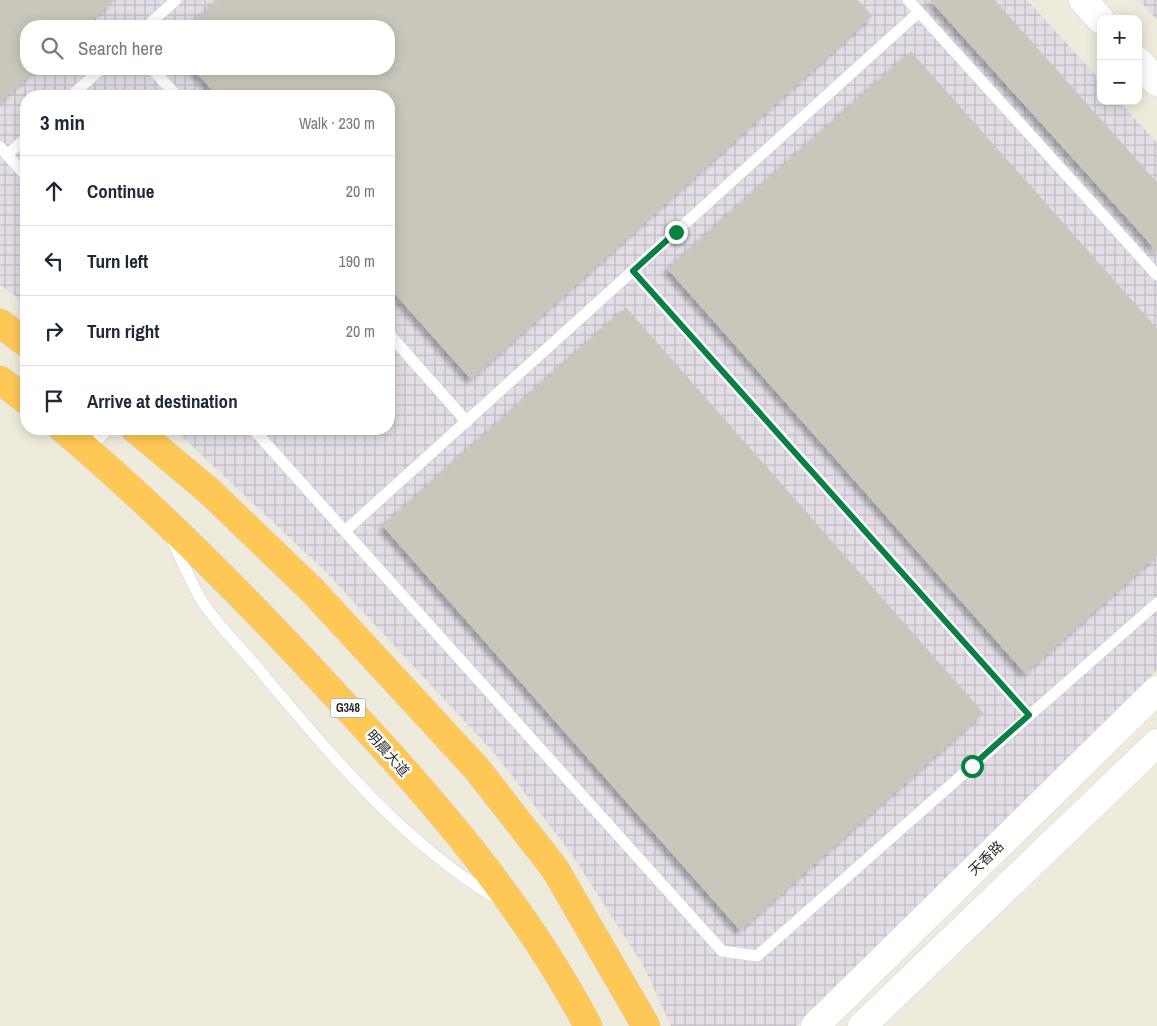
<!DOCTYPE html>
<html lang="en">
<head>
<meta charset="utf-8">
<style>
	:root { --surface:#fff; --page:#f2f2f3; --text:#1f2937; --muted:#747a83; --line:#e0e1e3 }
	body { margin:0; font-family:"Archivo Narrow","Noto Sans SC",sans-serif; background:var(--page); color:var(--text) }
	.controls { position:absolute; right:15px; top:15px; display:grid; overflow:hidden; border-radius:10px; box-shadow:0 2px 12px #0003 }
	.controls button { width:45px; height:45px; display:grid; place-items:center; padding:0; border:0; border-bottom:1px solid var(--line); background:var(--surface); color:var(--text); font:25px sans-serif }
	.stop { position:absolute; width:15px; height:15px; margin:-11px; border:4px solid #0b8043; border-radius:50%; background:#fff }
	.stop.end { background:#0b8043; border-color:#fff; box-shadow:0 1px 5px #0008 }
	.list { margin:0; padding:0; list-style:none }
	h2 { display:flex; justify-content:space-between; align-items:center; height:65px; margin:0; padding:0 20px; font-size:21px }
	h2 small { font-size:16px; font-weight:400; color:var(--muted) }
	.list li { display:grid; grid-template-columns:32px 1fr auto; gap:15px; align-items:center; box-sizing:border-box; height:70px; padding:0 20px; border-top:1px solid var(--line) }
	.list b { display:block; font-size:19px; white-space:nowrap }
	.list em { font-size:16px; font-style:normal; color:var(--muted) }
	.icon { flex:none; width:28px; height:28px; fill:none; stroke:currentColor; stroke-width:2; stroke-linecap:round; stroke-linejoin:round }
	.map { position:relative; flex:none; width:1157px; height:1026px; overflow:hidden }
	.search { position:absolute; background:var(--surface); box-shadow:0 2px 12px #0003; left:20px; top:20px; width:375px; height:55px; display:flex; align-items:center; gap:12px; box-sizing:border-box; padding:0 18px; border-radius:20px; color:var(--muted); font-size:19px }
	.panel { position:absolute; background:var(--surface); box-shadow:0 2px 12px #0003; left:20px; top:90px; width:375px; height:345px; border-radius:20px }
	.map>svg:first-child { display:block }
	.industrial { fill:url(#industrial-grid); fill-rule:evenodd }
	.building { fill:#c9c7bb; stroke:#cac7b5; filter:url(#shadow) }
	.lines { fill:none; stroke-linecap:round; stroke-linejoin:round }
	.lane-casing { stroke:#d2d1e5; stroke-width:12 }
	.secondary-casing { stroke:#d2d1e5; stroke-width:29 }
	.highway-casing { stroke:#d0d0d0; stroke-width:29 }
	.lane { stroke:#fff; stroke-width:11 }
	.secondary { stroke:#fff; stroke-width:28 }
	.highway { stroke:#ffc856; stroke-width:28 }
	.route { stroke:#0b8043; stroke-width:6 }
	.labels { text-anchor:middle; stroke-width:5; stroke-linejoin:round; paint-order:stroke }
	.shield { fill:#fff; stroke:#6b6b6b; stroke-width:1 }
	.shield-label { font-size:12px; font-weight:bold; fill:#2b2b2b }
	.street-label { font-size:14px; fill:#2b2b2b; stroke:#fff }
</style>
</head>
<body>
<div class="map">
<svg width="1157" height="1026" viewBox="0 0 1157 1026">
	<defs>
		<pattern id="industrial-grid" width="8" height="8" patternUnits="userSpaceOnUse" patternTransform="scale(1.25)"><rect width="8" height="8" fill="#e2dde6"/><path d="M0 4h8M4 0v8" fill="none" stroke="#c2bec5"/></pattern>
		<filter id="shadow"><feDropShadow dx="-4.5" dy="4.5" stdDeviation="2.5" flood-color="#0004"/></filter>
	</defs>
	<rect width="100%" height="100%" fill="#eeebdc"/>
	<g class="industrial">
		<path d="M0,0h1027l74,81v20h18l38,42v527l-361,356h-125l-27,-59 -71,-111 -78,-102 -170,-183 -151,-142h215v-333h-363v208l-26,-19zM26,26h363v43h-363z"/>
		<path d="M1139,0h18v20z"/>
	</g>
	<g class="building">
		<path d="M0,0h114l-29,26h-59v43h11l-37,33z"/>
		<path d="M218,0h639l15,16 -401,363 -82,-92v-191h-171l-25,-27h196v-43h-200z"/>
		<path d="M930,0h64l163,183v68z"/>
		<path d="M911,52l246,277v226l-132,118 -357,-404z"/>
		<path d="M626,308l357,405 -243,217 -357,-404z"/>
	</g>
	<g class="lines">
		<g class="lane-casing">
			<g id="lane">
				<path d="M908,0l249,275"/>
				<path d="M147,26l29,-26"/>
				<path d="M152,69l25,27"/>
				<path d="M71,96l30,-27"/>
				<path d="M0,147l26,29"/>
				<path d="M7,155l19,-17"/>
				<path d="M633,271l396,444"/>
				<path d="M389,334l78,88"/>
				<path d="M253,429l469,522 35,5 400,-353"/>
				<path d="M87,449l22,-20"/>
				<path d="M345,531l574,-519"/>
				<path d="M172,540c9,19 18,40 28,58 12,21 41,50 58,70 71,85 145,175 241,232"/>
			</g>
		</g>
		<g class="secondary-casing">
			<g id="secondary">
				<path d="M1083,0l18,20"/>
				<path d="M1138,61l19,21"/>
				<path d="M815,1026l342,-336"/>
				<path d="M862,1026l295,-283"/>
			</g>
		</g>
		<g class="highway-casing">
			<g id="highway">
				<path d="M0,323l26,20"/>
				<path d="M0,380l26,20"/>
				<path d="M63,429c98,83 188,174 275,269 94,100 186,206 250,328"/>
				<path d="M135,429l74,62 103,99 165,179 78,100 91,157"/>
			</g>
		</g>
		<use href="#lane" class="lane"/>
		<use href="#secondary" class="secondary"/>
		<use href="#highway" class="highway"/>
	</g>
	<g class="lines">
		<path class="route" d="M676,232l-43,39 396,444 -57,51"/>
	</g>
	<g class="labels">
		<rect class="shield" x="330.5" y="698.5" width="35" height="19" rx="4"/>
		<g class="shield-label">
			<text x="348" y="712">G348</text>
		</g>
		<g class="street-label">
			<text transform="translate(388 753) rotate(49)" y="5">明晨大道</text>
			<text transform="translate(986 858) rotate(-44)" y="5">天香路</text>
		</g>
	</g>
</svg>
<div class="controls">
<button>+</button>
<button>−</button>
</div>
<div class="stop" style="left:972px;top:766px"></div>
<div class="stop end" style="left:676px;top:232px"></div>
<div class="search"><svg class="icon" aria-label="search" viewBox="0 0 24 24"><circle cx="10" cy="10" r="6"/><path d="M15 15l6 6"/></svg>Search here</div>
<section class="panel">
<h2>3 min<small>Walk · 230 m</small></h2>
<ul class="list">
<li><svg class="icon" aria-label="ahead" viewBox="0 0 24 24"><path d="M12 20V5M6 11l6-6 6 6"/></svg><div><b>Continue</b></div><em>20 m</em></li>
<li><svg class="icon" aria-label="left" viewBox="0 0 24 24"><path d="M17 20v-9H6M10 6l-5 5 5 5"/></svg><div><b>Turn left</b></div><em>190 m</em></li>
<li><svg class="icon" aria-label="right" viewBox="0 0 24 24"><path d="M7 20v-9h11M14 6l5 5-5 5"/></svg><div><b>Turn right</b></div><em>20 m</em></li>
<li><svg class="icon" aria-label="arrive" viewBox="0 0 24 24"><path d="M6 21V4h12l-3 4 3 4H6"/></svg><div><b>Arrive at destination</b></div></li>
</ul>
</section>
</div>
</body>
</html>
